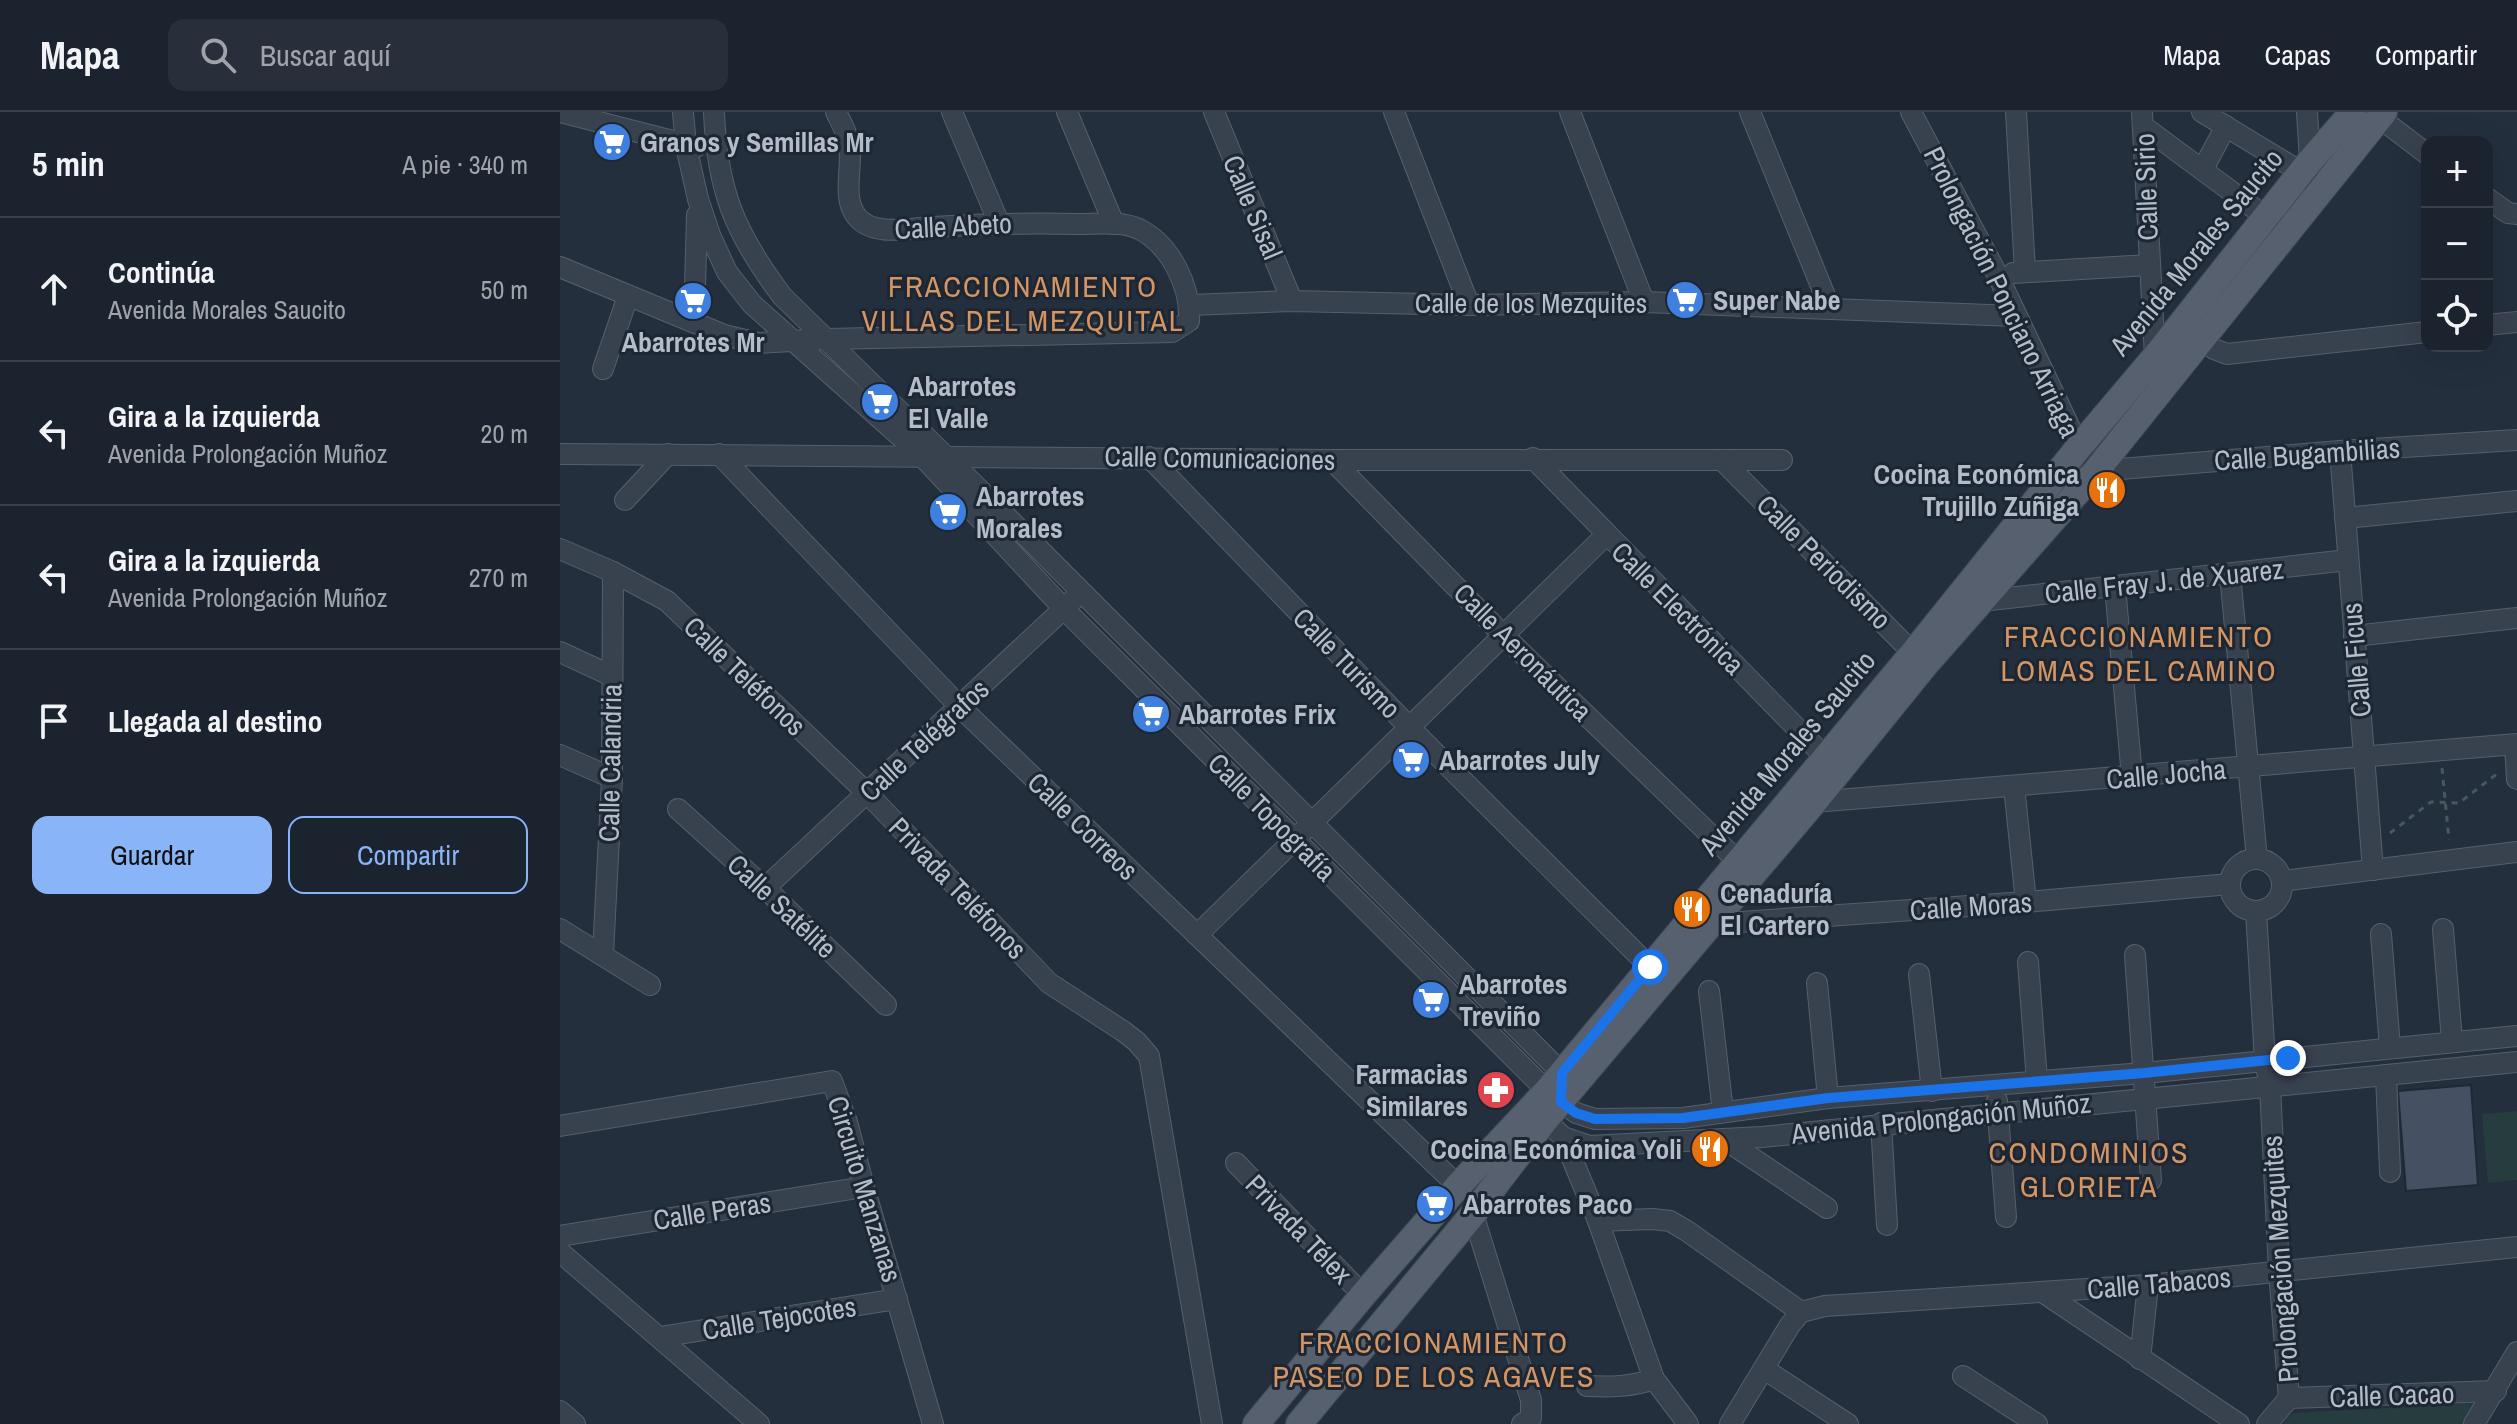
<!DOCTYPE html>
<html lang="es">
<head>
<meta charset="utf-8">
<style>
	:root { --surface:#1b232e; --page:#282f3a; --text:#f1f3f6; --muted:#a0a4aa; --line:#39404a; --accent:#8ab4f8 }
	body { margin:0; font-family:"Archivo Narrow",sans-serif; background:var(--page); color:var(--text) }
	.controls { position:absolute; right:24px; top:24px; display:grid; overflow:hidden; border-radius:16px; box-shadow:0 8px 32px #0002 }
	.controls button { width:72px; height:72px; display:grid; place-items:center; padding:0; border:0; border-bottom:2px solid var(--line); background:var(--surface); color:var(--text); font:40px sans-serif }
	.stop { position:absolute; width:24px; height:24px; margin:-18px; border:6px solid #1a73e8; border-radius:50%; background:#fff }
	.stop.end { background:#1a73e8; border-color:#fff; box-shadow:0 2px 8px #0008 }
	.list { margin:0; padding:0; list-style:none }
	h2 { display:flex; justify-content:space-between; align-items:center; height:104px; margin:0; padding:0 32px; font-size:34px }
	h2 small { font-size:26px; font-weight:400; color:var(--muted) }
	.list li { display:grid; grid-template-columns:52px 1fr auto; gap:24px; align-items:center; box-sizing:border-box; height:144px; padding:0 32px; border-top:2px solid var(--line) }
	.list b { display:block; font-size:30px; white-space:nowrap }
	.list p { margin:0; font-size:26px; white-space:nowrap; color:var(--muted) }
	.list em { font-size:26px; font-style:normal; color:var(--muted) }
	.actions { display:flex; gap:16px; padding:24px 32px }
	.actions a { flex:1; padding:18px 0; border:2px solid var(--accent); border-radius:16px; text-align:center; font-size:28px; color:var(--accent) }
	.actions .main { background:var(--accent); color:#111 }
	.icon { flex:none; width:44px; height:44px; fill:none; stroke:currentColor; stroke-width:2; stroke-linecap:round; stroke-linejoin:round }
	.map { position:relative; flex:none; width:1957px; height:1312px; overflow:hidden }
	header { display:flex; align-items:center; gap:48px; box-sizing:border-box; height:112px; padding:0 40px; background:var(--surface); border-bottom:2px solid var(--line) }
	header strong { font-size:38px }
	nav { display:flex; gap:44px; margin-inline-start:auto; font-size:28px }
	.search { width:560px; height:72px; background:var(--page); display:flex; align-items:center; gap:20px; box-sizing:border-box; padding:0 28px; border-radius:16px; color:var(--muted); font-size:30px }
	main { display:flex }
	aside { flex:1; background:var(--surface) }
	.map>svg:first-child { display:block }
	.green { fill:#263c3f }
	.building { fill:#455162; stroke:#1f2835; stroke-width:2 }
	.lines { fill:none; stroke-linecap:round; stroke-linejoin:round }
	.minor-casing { stroke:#565f6c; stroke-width:22 }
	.major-casing { stroke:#414a57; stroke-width:28 }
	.path { stroke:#44595c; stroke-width:3; stroke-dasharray:6 6; stroke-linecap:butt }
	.minor { stroke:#38414e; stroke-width:20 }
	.major { stroke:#56606e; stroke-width:26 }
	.route { stroke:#1a73e8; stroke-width:10 }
	.labels { text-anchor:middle; stroke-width:6; stroke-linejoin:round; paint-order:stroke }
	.poi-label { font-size:28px; font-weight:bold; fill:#b4bcc9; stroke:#1d2633; text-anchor:start }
	.street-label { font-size:28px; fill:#b4bcc9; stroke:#1d2633 }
	.neighbourhood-label { font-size:30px; letter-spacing:2px; fill:#d59563; stroke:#1d2633 }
</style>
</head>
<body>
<header>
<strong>Mapa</strong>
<div class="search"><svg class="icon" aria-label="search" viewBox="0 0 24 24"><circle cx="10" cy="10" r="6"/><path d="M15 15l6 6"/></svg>Buscar aquí</div>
<nav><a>Mapa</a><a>Capas</a><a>Compartir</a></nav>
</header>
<main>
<aside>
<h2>5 min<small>A pie · 340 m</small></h2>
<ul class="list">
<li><svg class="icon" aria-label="ahead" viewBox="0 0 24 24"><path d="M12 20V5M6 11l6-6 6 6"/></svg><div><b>Continúa</b><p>Avenida Morales Saucito</p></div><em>50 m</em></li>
<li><svg class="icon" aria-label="left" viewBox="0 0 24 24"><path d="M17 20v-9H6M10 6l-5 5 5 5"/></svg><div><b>Gira a la izquierda</b><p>Avenida Prolongación Muñoz</p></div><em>20 m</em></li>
<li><svg class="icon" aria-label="left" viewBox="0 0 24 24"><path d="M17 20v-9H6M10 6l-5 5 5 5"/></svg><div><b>Gira a la izquierda</b><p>Avenida Prolongación Muñoz</p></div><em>270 m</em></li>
<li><svg class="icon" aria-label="arrive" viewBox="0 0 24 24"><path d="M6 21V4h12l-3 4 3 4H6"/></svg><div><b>Llegada al destino</b></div></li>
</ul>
<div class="actions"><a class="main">Guardar</a><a>Compartir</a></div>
</aside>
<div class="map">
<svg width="1957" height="1312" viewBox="0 0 1957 1312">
	<rect width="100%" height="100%" fill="#242f3e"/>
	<g class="green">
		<path d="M1957,999v69l-29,3 -6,-69z"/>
		<path d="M1918,1291l-13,21h-182l9,-11z"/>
	</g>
	<path class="building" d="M1911,973l7,100 -72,6 -8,-100z"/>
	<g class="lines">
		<g class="minor-casing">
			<g id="minor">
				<path d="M0,0l136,35"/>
				<path d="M123,0l3,34 12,53 12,36 17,37 25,32 169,151 143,154 483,482 -2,29 18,17 26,9 173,-9 755,-75"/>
				<path d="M154,0c3,79 21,121 68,184l195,191 585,586 -1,29 15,11 19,6 88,-1 145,-20 316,-25 373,-37"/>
				<path d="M392,0l47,111"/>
				<path d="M507,0l47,112"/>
				<path d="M654,0l78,189"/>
				<path d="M834,0l75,193"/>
				<path d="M1010,0l74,190"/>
				<path d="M1190,0l80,196"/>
				<path d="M1351,0l87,164 81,171 17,24 244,-20 177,-11"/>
				<path d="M1456,0l9,159"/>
				<path d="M1582,0l13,245"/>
				<path d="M1642,0l99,60 9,9"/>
				<path d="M1747,0l3,49"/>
				<path d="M1812,0l55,42"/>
				<path d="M1583,14l135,100"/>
				<path d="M1643,57l23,-43"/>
				<path d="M1927,86l21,15 9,1"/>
				<path d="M0,155l164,68 34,8 68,-4 346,-7 17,-11c2,-34 -18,-76 -50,-92 -17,-8 -42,-5 -60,-5 -49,-1 -98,0 -146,3 -23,1 -59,10 -76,-10 -17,-21 -2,-53 -9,-77 -2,-10 -8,-19 -12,-28"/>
				<path d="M1453,161l136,-8"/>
				<path d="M630,193l102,-4 177,4 175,-3 372,14"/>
				<path d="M134,210l3,-107"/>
				<path d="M1927,213l30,-3"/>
				<path d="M1643,226l11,11 13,5 200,-22"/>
				<path d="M43,257l25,-73"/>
				<path d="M1780,339l33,419"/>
				<path d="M0,342l772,6h450"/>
				<path d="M159,342l241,253 498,479"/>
				<path d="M589,345l260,270 241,240"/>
				<path d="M973,346l292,299"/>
				<path d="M772,348l170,174 247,238"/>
				<path d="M1162,348l200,202"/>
				<path d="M65,388l43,-46"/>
				<path d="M1785,406l172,-17"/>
				<path d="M0,437l53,23 54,29 200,192 182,190 74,48 14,11 12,14 63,368"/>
				<path d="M1670,462l27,285"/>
				<path d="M1555,474l17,191"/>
				<path d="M1421,489l367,-41"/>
				<path d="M1794,524l163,-18"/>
				<path d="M0,540l52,24"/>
				<path d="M1955,633l2,34"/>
				<path d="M0,643l52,23"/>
				<path d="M1454,674l12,116"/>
				<path d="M1254,690l703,-58"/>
				<path d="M118,697l87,79 121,117"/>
				<circle cx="1696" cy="773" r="26"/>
				<path d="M1722,769l235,-29"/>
				<path d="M205,776l308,-288"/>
				<path d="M1696,799l9,150 5,25 9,185 10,127 -22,26"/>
				<path d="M1152,812l314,-22 204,-18"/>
				<path d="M0,817l90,56"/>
				<path d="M1883,817l9,112"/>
				<path d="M1821,822l9,114"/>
				<path d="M637,823l409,-400"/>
				<path d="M43,842l9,-176 1,-206"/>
				<path d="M1575,843l16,225"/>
				<path d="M1468,850l9,119"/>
				<path d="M1359,862l13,117"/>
				<path d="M1257,871l11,115"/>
				<path d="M1149,879l14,121"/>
				<path d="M1826,963l4,97"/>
				<path d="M1437,989l9,116"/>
				<path d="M1321,1011l6,102"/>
				<path d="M0,1014l272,-45 15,41 17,65 69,237"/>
				<path d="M1003,1025l35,84 56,158 34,45"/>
				<path d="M1164,1027l103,69"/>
				<path d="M676,1051l127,132"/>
				<path d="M913,1102l58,186v18l-9,6"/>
				<path d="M1038,1109l54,-2 18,2 17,10 114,81"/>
				<path d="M0,1124l304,-49"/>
				<path d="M0,1140l199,172"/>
				<path d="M1484,1181l195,131"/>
				<path d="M1241,1200l24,-6 323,-21 369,-38"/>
				<path d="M100,1225l237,-38"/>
				<path d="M1580,1247l8,-74"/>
				<path d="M1204,1257l84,55"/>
				<path d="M1403,1264l74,48"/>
				<path d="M1027,1274c24,1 44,1 67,-7"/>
				<path d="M1729,1286l207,-7"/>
				<path d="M0,1299l15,13"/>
				<path d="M1170,1312l60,-99 11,-13"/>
				<path d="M1914,1312l43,-72"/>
			</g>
		</g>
		<g class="major-casing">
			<g id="major">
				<path d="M696,1312l107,-129 95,-109 89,-95 367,-439 165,-205 76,-90 155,-196 43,-49"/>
				<path d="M739,1312l174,-210 72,-94 269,-318 111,-137 171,-194 288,-359"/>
			</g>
		</g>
		<g class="path">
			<path d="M1882,656l7,72"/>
			<path d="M1830,721l41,-31 28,1 39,-30"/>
		</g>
		<use href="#minor" class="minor"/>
		<use href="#major" class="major"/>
	</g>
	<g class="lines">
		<path class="route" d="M1090,855l-88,106 -1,29 15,11 19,6 88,-1 145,-20 316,-25 144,-15"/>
	</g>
	<defs>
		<g id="supermarket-disc" transform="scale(2)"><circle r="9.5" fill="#3f7fe0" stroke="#1d2633"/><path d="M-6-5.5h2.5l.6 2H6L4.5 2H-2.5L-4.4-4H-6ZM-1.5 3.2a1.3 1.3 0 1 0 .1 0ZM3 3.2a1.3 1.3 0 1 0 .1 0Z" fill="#fff"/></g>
		<g id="restaurant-disc" transform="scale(2)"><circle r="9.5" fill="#e8710a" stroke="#1d2633"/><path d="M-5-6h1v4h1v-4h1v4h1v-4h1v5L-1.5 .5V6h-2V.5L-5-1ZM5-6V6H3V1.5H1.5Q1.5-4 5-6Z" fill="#fff"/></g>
		<g id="pharmacy-disc" transform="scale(2)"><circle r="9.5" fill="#e0444e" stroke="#1d2633"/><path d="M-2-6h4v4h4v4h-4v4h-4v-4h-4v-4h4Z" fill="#fff"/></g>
	</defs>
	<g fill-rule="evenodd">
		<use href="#supermarket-disc" x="52" y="30"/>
		<use href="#supermarket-disc" x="1125" y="188"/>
		<use href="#supermarket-disc" x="133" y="189"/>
		<use href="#supermarket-disc" x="320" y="290"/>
		<use href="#restaurant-disc" x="1547" y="378"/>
		<use href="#supermarket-disc" x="388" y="400"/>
		<use href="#supermarket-disc" x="591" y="602"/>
		<use href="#supermarket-disc" x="851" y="648"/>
		<use href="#restaurant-disc" x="1132" y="797"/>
		<use href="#supermarket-disc" x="871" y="888"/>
		<use href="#pharmacy-disc" x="936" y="978"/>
		<use href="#restaurant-disc" x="1150" y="1037"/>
		<use href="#supermarket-disc" x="875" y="1092"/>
	</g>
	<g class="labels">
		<g class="poi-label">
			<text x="80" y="40">Granos y Semillas Mr</text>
			<text x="1153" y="198">Super Nabe</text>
			<text x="133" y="240" text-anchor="middle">Abarrotes Mr</text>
			<text x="348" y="284">Abarrotes<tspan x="348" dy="32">El Valle</tspan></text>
			<text x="1519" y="372" text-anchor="end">Cocina Económica<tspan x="1519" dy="32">Trujillo Zuñiga</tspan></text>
			<text x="416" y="394">Abarrotes<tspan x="416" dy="32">Morales</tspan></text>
			<text x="619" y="612">Abarrotes Frix</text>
			<text x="879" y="658">Abarrotes July</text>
			<text x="1160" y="791">Cenaduría<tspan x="1160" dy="32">El Cartero</tspan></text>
			<text x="899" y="882">Abarrotes<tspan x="899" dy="32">Treviño</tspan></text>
			<text x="908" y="972" text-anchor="end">Farmacias<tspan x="908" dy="32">Similares</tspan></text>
			<text x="1122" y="1047" text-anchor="end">Cocina Económica Yoli</text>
			<text x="903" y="1102">Abarrotes Paco</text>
		</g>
		<g class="street-label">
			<text transform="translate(1586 75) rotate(-92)" y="10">Calle Sirio</text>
			<text transform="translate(693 95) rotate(67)" y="10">Calle Sisal</text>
			<text transform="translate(393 114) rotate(-3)" y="10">Calle Abeto</text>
			<text transform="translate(1636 140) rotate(-51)" y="10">Avenida Morales Saucito</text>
			<text transform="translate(1442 180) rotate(64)" y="10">Prolongación Ponciano Arriaga</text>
			<text x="971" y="201">Calle de los Mezquites</text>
			<text transform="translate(1747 342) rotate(-4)" y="10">Calle Bugambilias</text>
			<text transform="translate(660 346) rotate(1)" y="10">Calle Comunicaciones</text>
			<text transform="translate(1264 450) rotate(45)" y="10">Calle Periodismo</text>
			<text transform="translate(1604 469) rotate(-6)" y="10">Calle Fray J. de Xuarez</text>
			<text transform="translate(1118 496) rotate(45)" y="10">Calle Electrónica</text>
			<text transform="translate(963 540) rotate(45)" y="10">Calle Aeronáutica</text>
			<text transform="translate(1796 548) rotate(-95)" y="10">Calle Ficus</text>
			<text transform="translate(787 551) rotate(46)" y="10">Calle Turismo</text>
			<text transform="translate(185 564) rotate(44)" y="10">Calle Teléfonos</text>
			<text transform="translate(364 628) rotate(-43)" y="10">Calle Telégrafos</text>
			<text transform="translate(1227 641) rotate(-50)" y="10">Avenida Morales Saucito</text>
			<text transform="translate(50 651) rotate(-89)" y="10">Calle Calandria</text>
			<text transform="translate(1606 662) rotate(-5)" y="10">Calle Jocha</text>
			<text transform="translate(712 705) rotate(45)" y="10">Calle Topografía</text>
			<text transform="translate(523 714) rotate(44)" y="10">Calle Correos</text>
			<text transform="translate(398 776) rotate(46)" y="10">Privada Teléfonos</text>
			<text transform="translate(222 794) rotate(43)" y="10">Calle Satélite</text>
			<text transform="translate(1411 794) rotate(-4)" y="10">Calle Moras</text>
			<text transform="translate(1381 1006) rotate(-6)" y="10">Avenida Prolongación Muñoz</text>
			<text transform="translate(305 1077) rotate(73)" y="10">Circuito Manzanas</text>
			<text transform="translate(152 1099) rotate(-9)" y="10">Calle Peras</text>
			<text transform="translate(739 1117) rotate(46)" y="10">Privada Télex</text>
			<text transform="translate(1720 1147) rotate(-94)" y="10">Prolongación Mezquites</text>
			<text transform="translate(1599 1171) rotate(-5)" y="10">Calle Tabacos</text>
			<text transform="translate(219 1206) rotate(-9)" y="10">Calle Tejocotes</text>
			<text transform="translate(1832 1283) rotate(-2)" y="10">Calle Cacao</text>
		</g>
		<g class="neighbourhood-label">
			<text x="463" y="185">FRACCIONAMIENTO<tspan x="463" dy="34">VILLAS DEL MEZQUITAL</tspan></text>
			<text x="1579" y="535">FRACCIONAMIENTO<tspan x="1579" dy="34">LOMAS DEL CAMINO</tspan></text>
			<text x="1529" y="1051">CONDOMINIOS<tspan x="1529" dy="34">GLORIETA</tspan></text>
			<text x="874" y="1241">FRACCIONAMIENTO<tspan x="874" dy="34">PASEO DE LOS AGAVES</tspan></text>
		</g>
	</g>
</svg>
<div class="controls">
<button>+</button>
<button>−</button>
<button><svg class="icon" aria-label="locate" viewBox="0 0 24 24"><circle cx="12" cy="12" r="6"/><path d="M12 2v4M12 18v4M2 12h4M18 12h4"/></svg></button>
</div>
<div class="stop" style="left:1090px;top:855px"></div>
<div class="stop end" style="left:1728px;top:946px"></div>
</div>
</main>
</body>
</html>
